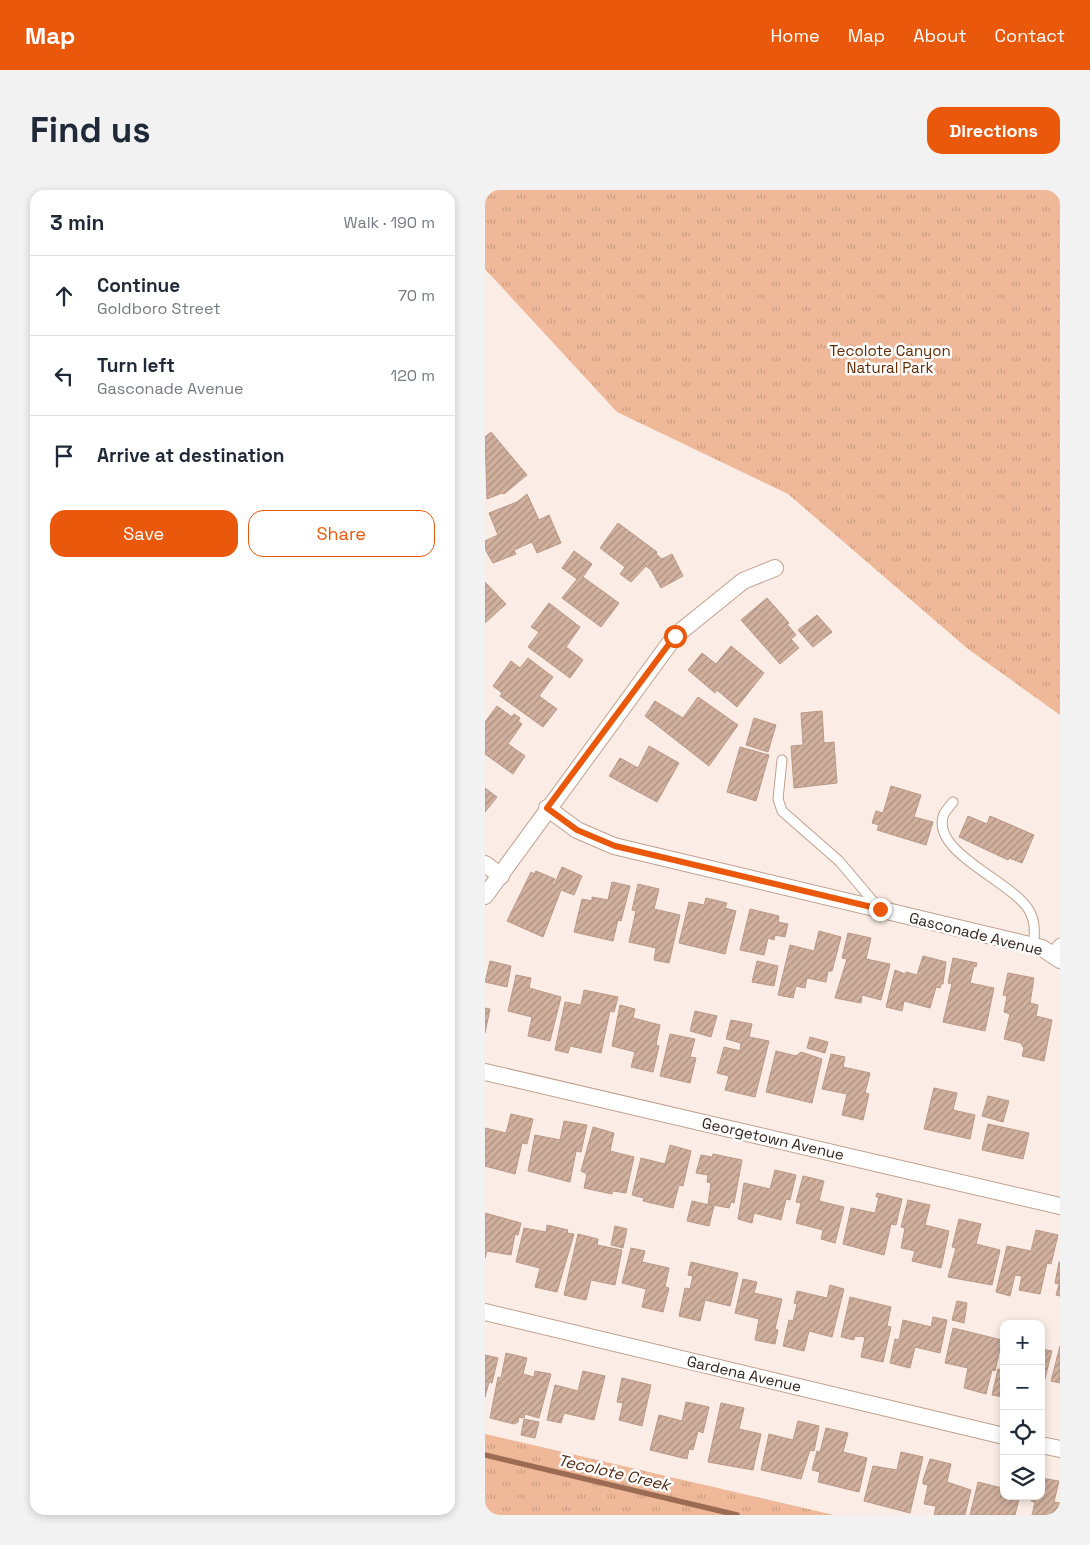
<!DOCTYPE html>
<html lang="en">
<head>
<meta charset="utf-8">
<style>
	:root { --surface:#fff; --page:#f2f2f3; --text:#1f2937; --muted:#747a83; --line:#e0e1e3; --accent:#ea580c }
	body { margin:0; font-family:"Space Grotesk",sans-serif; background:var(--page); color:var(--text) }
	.controls { position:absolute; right:15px; bottom:15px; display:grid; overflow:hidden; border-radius:10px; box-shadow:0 2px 8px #0003 }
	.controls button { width:45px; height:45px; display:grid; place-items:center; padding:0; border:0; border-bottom:1px solid var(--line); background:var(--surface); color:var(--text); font:25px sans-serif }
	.stop { position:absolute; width:15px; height:15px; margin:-11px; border:4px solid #ea580c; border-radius:50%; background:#fff }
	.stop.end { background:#ea580c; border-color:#fff; box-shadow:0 1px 5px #0008 }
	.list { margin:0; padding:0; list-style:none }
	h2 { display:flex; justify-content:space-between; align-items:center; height:65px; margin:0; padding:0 20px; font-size:21px }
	h2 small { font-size:16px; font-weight:400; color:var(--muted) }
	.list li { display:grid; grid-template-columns:32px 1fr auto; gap:15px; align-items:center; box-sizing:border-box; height:80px; padding:0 20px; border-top:1px solid var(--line) }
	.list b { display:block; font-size:19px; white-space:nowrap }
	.list p { margin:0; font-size:16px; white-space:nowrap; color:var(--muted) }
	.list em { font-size:16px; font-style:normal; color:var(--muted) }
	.actions { display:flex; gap:10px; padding:15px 20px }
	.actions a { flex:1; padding:11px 0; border:1px solid var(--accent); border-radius:15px; text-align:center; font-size:18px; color:var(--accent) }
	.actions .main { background:var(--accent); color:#fff }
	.icon { flex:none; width:28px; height:28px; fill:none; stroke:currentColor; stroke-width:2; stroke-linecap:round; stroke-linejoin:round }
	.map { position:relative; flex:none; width:575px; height:1325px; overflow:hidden; border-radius:15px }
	header { display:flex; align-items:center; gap:30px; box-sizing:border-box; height:70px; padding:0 25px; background:var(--accent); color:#fff }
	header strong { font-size:24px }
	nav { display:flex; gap:28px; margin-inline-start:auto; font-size:18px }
	.intro { display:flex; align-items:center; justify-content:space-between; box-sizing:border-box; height:120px; padding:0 30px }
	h1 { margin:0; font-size:35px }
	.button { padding:12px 22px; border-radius:15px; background:var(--accent); color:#fff; font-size:18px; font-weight:700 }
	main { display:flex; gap:30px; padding:0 30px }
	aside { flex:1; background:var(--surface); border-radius:15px; box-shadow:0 2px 8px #0003 }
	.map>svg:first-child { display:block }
	.park { fill:url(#park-tufts) }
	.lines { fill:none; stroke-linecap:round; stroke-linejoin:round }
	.stream { stroke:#9b6c53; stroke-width:5.5 }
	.building { fill:url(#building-hatch); stroke:#b99887 }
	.lane-casing { stroke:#c1a08e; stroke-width:11 }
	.street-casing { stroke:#c1a08e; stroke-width:18 }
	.lane { stroke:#fff; stroke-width:9 }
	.street { stroke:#fff; stroke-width:16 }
	.route { stroke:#ea580c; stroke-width:6 }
	.labels { text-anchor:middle; stroke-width:5; stroke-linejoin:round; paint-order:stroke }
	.park-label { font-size:15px; fill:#632b02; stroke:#fdfdfd }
	.street-label { font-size:15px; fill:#30231c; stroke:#fdfdfd }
	.water-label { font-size:16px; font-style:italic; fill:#542b13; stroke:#fdfdfd }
</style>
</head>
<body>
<header>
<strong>Map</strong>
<nav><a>Home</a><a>Map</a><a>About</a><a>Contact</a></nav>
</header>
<div class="intro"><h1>Find us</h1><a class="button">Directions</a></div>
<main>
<aside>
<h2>3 min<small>Walk · 190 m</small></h2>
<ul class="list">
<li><svg class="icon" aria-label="ahead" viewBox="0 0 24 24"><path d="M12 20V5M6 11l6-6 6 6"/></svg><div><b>Continue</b><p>Goldboro Street</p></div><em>70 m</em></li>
<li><svg class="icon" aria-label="left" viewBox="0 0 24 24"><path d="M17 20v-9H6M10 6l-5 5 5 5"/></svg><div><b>Turn left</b><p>Gasconade Avenue</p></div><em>120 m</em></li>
<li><svg class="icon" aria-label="arrive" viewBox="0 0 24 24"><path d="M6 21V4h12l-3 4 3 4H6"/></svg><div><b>Arrive at destination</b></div></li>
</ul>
<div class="actions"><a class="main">Save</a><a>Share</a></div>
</aside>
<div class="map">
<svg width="575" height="1325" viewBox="0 0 575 1325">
	<defs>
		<pattern id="park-tufts" width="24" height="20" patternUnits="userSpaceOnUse" patternTransform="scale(1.25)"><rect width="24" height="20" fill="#efb899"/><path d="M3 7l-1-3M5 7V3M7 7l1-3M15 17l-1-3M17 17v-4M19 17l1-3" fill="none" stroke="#cd9e83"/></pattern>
		<pattern id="building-hatch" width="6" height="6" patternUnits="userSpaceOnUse" patternTransform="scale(1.25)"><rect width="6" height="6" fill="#d1b09e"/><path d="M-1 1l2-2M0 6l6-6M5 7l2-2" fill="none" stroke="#aa8f80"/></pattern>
	</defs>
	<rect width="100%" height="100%" fill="#fbede5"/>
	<g class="park">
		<path d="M0,0h575v525l-92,-66 -180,-155 -171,-82 -132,-143z"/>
		<path d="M0,1244l349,81h-349z"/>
	</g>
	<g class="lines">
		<path class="stream" d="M0,1265l252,60"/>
	</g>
	<g class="building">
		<path d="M6,242l36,43 -23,19 -2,-1 -15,6 -2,-62z"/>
		<path d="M42,304l12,26 10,-5 12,28 -24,10 -5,-11 -18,8 2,4 -23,9 -7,-12 -1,-10 13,-6 -9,-22 28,-11z"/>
		<path d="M133,333l39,29 -1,2 6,5 10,-5 11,22 -22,12 -10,-18 -5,-4 -15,16 -11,-8 5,-7 -25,-19z"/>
		<path d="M89,361l18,13 -9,13 36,26 -18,24 -39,-29 15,-19 -15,-11z"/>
		<path d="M0,392l21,22 -21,19z"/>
		<path d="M282,408l22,25 -2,1 9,11 -5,4 8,9 -19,16 -39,-44z"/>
		<path d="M64,413l31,24 -14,20 17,13 -13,18 -42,-31 11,-15 -8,-5z"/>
		<path d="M332,425l15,17 -19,15 -15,-17z"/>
		<path d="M246,456l33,27 -27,34 -20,-17 -2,3 -27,-23 14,-17 14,11z"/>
		<path d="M43,468l25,19 -14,19 18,13 -14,18 -43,-31 2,-3 -9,-7 18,-25 9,7z"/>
		<path d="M213,507l40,28 -29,41 -64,-50 10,-15 28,17z"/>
		<path d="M12,516l15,11 2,-3 6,4 -2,3 4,3 -14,20 17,12 -12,18 -28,-20v-32z"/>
		<path d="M337,521l2,32 10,-1 3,41 -43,5 -3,-42 12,-1 -2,-32z"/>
		<path d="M269,528l22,7 -8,27 -22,-7z"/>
		<path d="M164,556l30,17 -22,39 -48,-26 11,-18 18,10z"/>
		<path d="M255,557l29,8 -13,46 -29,-9z"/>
		<path d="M406,596l30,9 -7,22 19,5 -7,23 -49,-15 2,-5 -7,-2 4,-12 7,2z"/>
		<path d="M0,598l12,9 -12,15z"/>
		<path d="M483,626l19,8 3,-8 44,19 -12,28 -13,-5 -1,2 -49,-23z"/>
		<path d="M77,677l20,9 -8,19 -13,-5 -18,47 -36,-16 24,-49 3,2 2,-3 19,8 -3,5 2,1z"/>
		<path d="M127,692l18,4 -9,35 -3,-1 -5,21 -39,-9 8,-33 10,2v-4l16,3z"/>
		<path d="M153,694l21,5 -5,20 26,6 -11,48 -15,-3 2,-12 -27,-6 7,-31 -4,-1z"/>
		<path d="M221,708l21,5 -2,5 11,3 -11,43 -46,-11 10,-41 15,3z"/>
		<path d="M265,719l29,7 -1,6 10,2 -3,13 -10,-2 -1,5 -6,-2 -4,17 -24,-5z"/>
		<path d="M334,741l22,6 -9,34h-4l-2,11 -19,-4 -2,10 -9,-2 -3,12 -15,-3 12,-50 24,6z"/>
		<path d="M363,743l23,5 -5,21 24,5 -9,36 -19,-5 -1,8 -26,-5 12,-39 -5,-1z"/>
		<path d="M438,766l23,6 -3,22h-2l-1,4 -4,-1 -6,21 -26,-7 -2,10 -16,-4 9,-37 10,4 1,-2 11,3z"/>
		<path d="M468,768l24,5 -1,4 -2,-1 -4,17 24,5 -9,43 -42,-9 9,-38 -4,-1z"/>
		<path d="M5,771l21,5 -4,21 -22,-5z"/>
		<path d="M272,771l21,5 -4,20 -22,-4z"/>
		<path d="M523,783l26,5 -4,25 8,2 -2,11 16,4 -8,41 -22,-5 2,-7 -3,-6 -17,-4 6,-25 -6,-2 3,-16 -4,-1z"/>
		<path d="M31,785l15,3 -2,10 32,9 -11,44 -22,-5 4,-19 -24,-6z"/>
		<path d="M99,800l34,7 -4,15 -4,-1 -9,42 -31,-7 -2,7 -13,-3 10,-48 16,3z"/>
		<path d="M135,815l15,4 -2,9 27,7 -4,20 3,1 -6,26 -22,-5 4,-15 -23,-6z"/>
		<path d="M0,818l5,1 -5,24z"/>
		<path d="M210,821l22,5 -6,21 -21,-6z"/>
		<path d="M246,830l21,4 -3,13 20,4 -14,56 -30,-7 4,-14 -12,-3 7,-26 16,4 1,-8 -15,-4z"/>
		<path d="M185,844l25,5 -5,18 6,1 -6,25 -30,-7z"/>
		<path d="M325,847l18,5 -3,11 -18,-5z"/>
		<path d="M291,861l20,5 5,-4 21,7 -10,44 -46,-11z"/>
		<path d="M346,864l14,3 -2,10 27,6 -5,20 4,1 -6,26 -21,-5 5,-21 -25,-5z"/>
		<path d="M449,898l23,5 -4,17 22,5 -5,24 -46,-10z"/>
		<path d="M503,906l21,5 -6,21 -21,-6z"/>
		<path d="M26,924l22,5 -6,25 -5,-1 -7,31 -30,-8v-38l21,5z"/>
		<path d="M79,931l23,4 -6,27 -5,-1 -6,31 -42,-11 7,-36 25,5z"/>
		<path d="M503,934l41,9 -6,26 -41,-9z"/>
		<path d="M108,937l21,6 -4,18 24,6 -8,36 -13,-2 -1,3 -28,-6 3,-14 -6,-3z"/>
		<path d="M185,955l21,6 -8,35 -4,-1 -6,23 -30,-7 1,-3 -12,-3 9,-37 24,6z"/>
		<path d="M228,964l29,6 -8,43 -3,-1 -2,6 -21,-4 3,-21 -4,-1 1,-7 -12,-2 5,-18 11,2z"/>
		<path d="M290,980l21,5 -6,25 -4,-1 -5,21 -27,-7 -2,10 -14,-4 6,-36 26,6z"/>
		<path d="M318,986l21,5 -5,20 25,6 -9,36 -14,-4 2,-9 -27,-7 5,-20 -5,-1z"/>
		<path d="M392,1003l25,6 -6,26 -5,-1 -7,31 -41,-11 8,-36 24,5 4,-16h-3z"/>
		<path d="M423,1010l22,5 -5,20 24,6 -8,37 -29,-7 3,-10 -14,-3 4,-20 -4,-1z"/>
		<path d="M207,1011l22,5 -5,20 -22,-5z"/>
		<path d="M0,1023l36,10 -3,12 -3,-1 -4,21 -24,-4 -2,7z"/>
		<path d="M474,1029l22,5 -5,20 24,6 -8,35 -44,-8 8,-29 -4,-1z"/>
		<path d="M62,1035l21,5 -1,3 7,1 -17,58 -22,-5 5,-19 -24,-6 8,-34 22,4z"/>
		<path d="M130,1036l12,3 -4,19 -12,-3z"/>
		<path d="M551,1040l22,5 -7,29 -4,-1 -7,31 -21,-4 3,-14 -7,-1 -5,21 -14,-4 11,-46 24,5z"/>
		<path d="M93,1044l20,5 -1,6 25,5 -7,35 -24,-5 -5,20 -22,-5z"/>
		<path d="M146,1058l14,3 -3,11 27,6 -4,19 4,1 -6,24 -21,-5 4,-18 -24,-6z"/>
		<path d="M206,1072l47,11 -8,33 -25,-6 -5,21 -21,-5 6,-28 5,1 3,-13 -5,-1z"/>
		<path d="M574,1072h1v34l-4,-1 3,-11 -4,-1z"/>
		<path d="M258,1089l14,3 -3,11 28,6 -7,30 3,1 -3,14 -20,-4 4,-21 -24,-6z"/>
		<path d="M345,1095l14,4 -12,48 -23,-6 -5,20 -21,-5 6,-26 4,1 4,-17 -3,-1 3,-12 30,7z"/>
		<path d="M365,1107l41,10 -4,19 4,1 -8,35 -22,-5 4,-20 -10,-1 -1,4 -13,-3z"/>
		<path d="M472,1111l10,2 -3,20 -12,-3z"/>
		<path d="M448,1127l14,3 -7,33 -25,-6 -5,21 -20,-5 5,-24 4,1 4,-20 28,7z"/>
		<path d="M468,1138l49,12 -7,31 -3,-1 -6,24 -22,-6 4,-20 -23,-5z"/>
		<path d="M575,1156v37l-9,-2z"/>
		<path d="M556,1159l11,2 -9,35h-2z"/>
		<path d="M21,1163l21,5 -4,16 11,3 1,-6 16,3 -12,44 -14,-4 -1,4 -5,-1 -1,5 -4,2 -24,-6 8,-41 3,1z"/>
		<path d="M0,1165l13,3 -6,25 -3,-1 -4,15z"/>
		<path d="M519,1177v30l-12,-2 6,-26 5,1z"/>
		<path d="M98,1181l22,5 -11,44 -30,-7 -3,10 -14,-3 8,-35 23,6z"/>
		<path d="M137,1188l29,7 -9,41 -23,-6 4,-17 -6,-1z"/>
		<path d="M201,1212l23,5 -6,26 -5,-2 -5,19 -4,-1 -2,10 -37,-9 9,-35 23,6z"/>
		<path d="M236,1213l23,5 -5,21 22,5 -8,36 -45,-8z"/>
		<path d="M39,1229l15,3 -4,16 -14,-3z"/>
		<path d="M313,1231l21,5 -5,25 -4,-1 -9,29 -40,-9 8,-36 24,6z"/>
		<path d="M341,1238l22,5 -5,19 24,6 -8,34 -41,-10 2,-10 -8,-2 5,-19 3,1z"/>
		<path d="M416,1262l22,5 -13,56 -46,-12 9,-35 24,4z"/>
		<path d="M445,1269l21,5 -4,18 24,8 -6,25h-31l2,-9 -12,-2 4,-19 -5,-1v-4z"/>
		<path d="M556,1288l18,3 -5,21 6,1v12h-28l3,-13 -4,-1 1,-5h9z"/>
		<path d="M519,1291v15h20l-1,4 -4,-1 -4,16h-45l8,-33 24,6z"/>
	</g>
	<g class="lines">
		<g class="lane-casing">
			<g id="lane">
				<path d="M297,570l-4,39 4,12 57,50 39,46"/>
				<path d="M468,612c-3,4 -7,8 -9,12 -16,38 71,68 86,98 6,11 4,23 4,34"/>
				<path d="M565,763l10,-10"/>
			</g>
		</g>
		<g class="street-casing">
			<g id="street">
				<path d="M62,618l30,22 37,16 428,102 18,12"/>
				<path d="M0,674l16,12"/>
				<path d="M0,706l190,-260 68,-55 32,-13"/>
				<path d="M0,882l575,134"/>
				<path d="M0,1122l519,124"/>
				<path d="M556,1255l19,4"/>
			</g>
		</g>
		<use href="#lane" class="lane"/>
		<use href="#street" class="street"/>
	</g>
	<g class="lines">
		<path class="route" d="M190,446l-128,172 30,22 38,16 265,63"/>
	</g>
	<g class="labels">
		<g class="park-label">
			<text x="405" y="166">Tecolote Canyon<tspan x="405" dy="17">Natural Park</tspan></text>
		</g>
		<g class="street-label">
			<text transform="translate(491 744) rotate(14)" y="5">Gasconade Avenue</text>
			<text transform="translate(288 949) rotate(13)" y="5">Georgetown Avenue</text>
			<text transform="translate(259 1184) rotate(13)" y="5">Gardena Avenue</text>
		</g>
		<g class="water-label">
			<text transform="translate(129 1282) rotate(13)" y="6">Tecolote Creek</text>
		</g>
	</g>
</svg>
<div class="controls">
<button>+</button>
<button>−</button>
<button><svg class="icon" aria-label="locate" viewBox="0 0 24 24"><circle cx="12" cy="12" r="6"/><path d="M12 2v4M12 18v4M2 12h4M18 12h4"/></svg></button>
<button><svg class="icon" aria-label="layers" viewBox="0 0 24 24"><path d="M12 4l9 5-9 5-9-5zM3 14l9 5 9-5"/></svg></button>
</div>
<div class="stop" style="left:190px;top:446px"></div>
<div class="stop end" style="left:395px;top:719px"></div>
</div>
</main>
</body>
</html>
